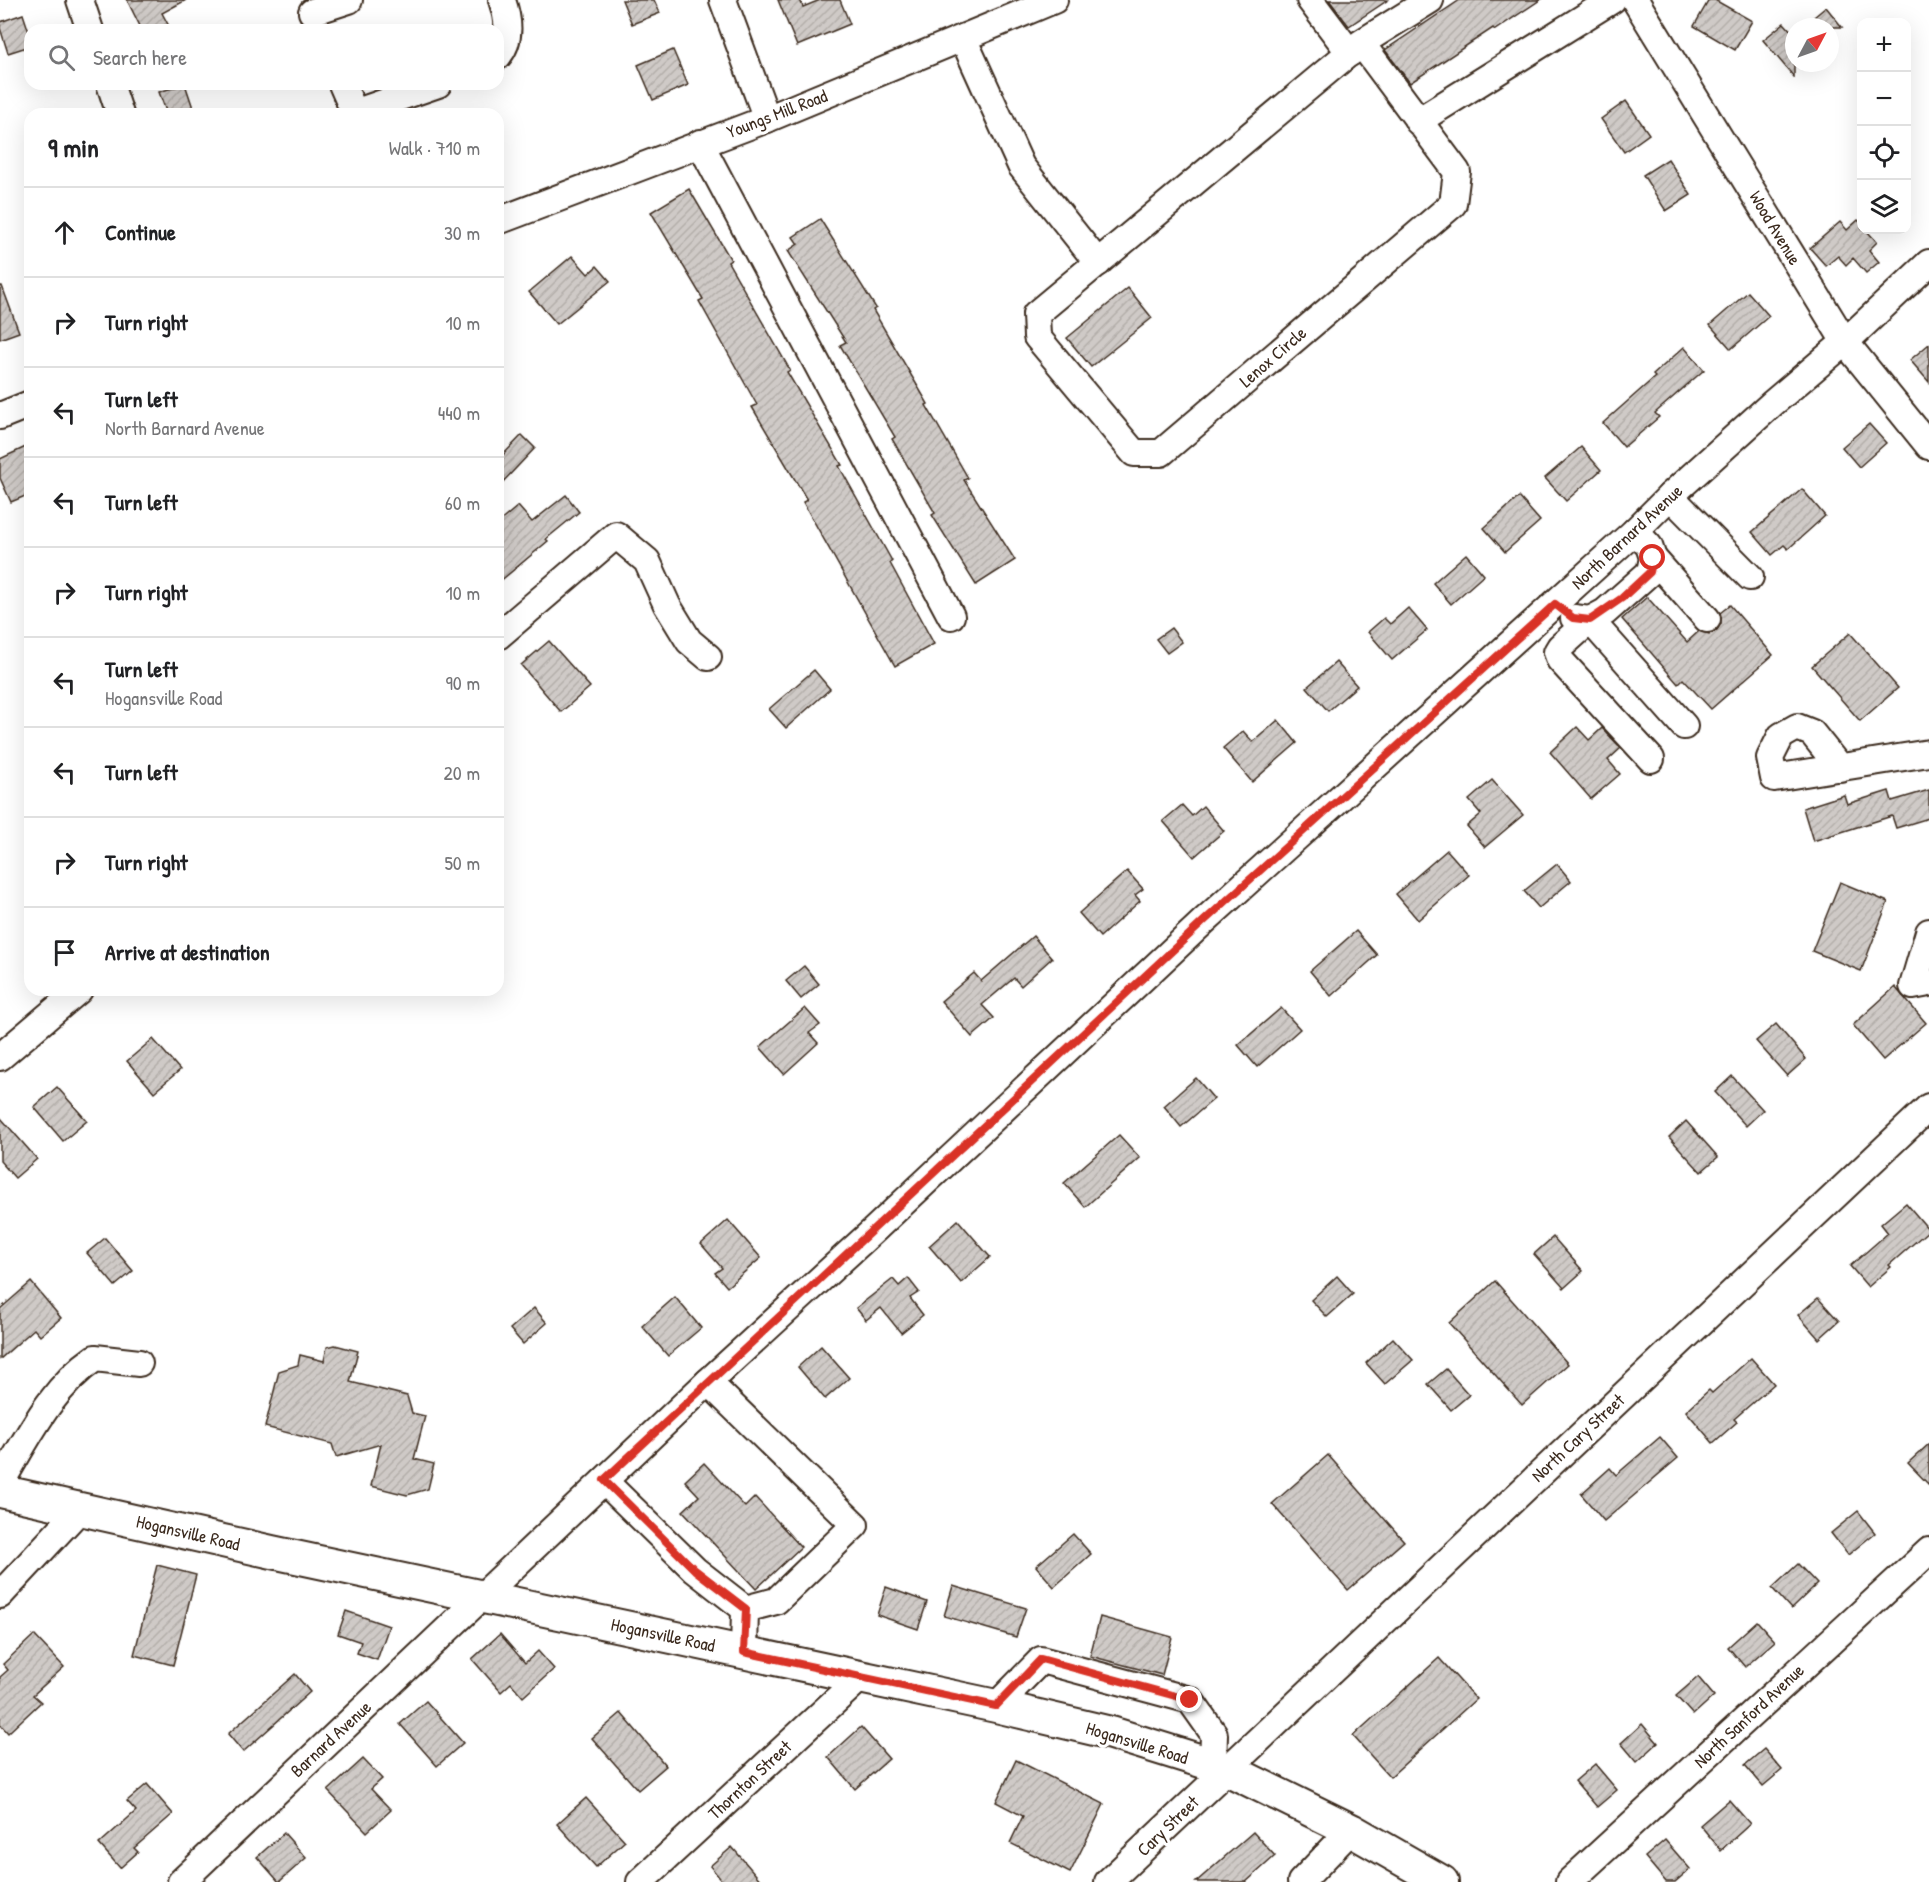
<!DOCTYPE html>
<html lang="en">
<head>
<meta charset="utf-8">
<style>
	:root { --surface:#fff; --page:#f6f6f6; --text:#202124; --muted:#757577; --line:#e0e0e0 }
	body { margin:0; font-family:"Patrick Hand",sans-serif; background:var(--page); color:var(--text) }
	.controls { position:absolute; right:18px; top:18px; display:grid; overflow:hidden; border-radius:12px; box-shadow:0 6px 24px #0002 }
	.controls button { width:54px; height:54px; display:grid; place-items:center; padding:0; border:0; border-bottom:2px solid var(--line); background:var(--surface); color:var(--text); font:30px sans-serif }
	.compass { position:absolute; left:1785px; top:18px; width:54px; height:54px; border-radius:50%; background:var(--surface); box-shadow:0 6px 24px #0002; rotate:49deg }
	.stop { position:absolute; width:18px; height:18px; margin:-14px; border:4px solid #d93025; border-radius:50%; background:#fff }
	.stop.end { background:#d93025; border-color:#fff; box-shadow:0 2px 6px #0008 }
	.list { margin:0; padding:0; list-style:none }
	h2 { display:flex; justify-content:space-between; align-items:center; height:78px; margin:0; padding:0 24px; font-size:26px }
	h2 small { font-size:20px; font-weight:400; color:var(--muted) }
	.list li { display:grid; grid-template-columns:39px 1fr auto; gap:18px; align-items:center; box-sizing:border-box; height:90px; padding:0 24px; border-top:2px solid var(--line) }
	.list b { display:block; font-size:22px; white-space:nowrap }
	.list p { margin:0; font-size:20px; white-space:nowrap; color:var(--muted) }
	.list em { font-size:20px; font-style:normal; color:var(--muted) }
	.icon { flex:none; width:33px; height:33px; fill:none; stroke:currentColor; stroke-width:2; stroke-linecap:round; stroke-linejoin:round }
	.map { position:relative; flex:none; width:1929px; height:1882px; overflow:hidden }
	.search { position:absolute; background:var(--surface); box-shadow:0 6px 24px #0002; left:24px; top:24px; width:480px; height:66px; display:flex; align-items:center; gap:15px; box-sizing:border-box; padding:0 21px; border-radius:18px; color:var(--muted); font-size:22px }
	.panel { position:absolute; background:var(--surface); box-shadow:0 6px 24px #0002; left:24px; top:108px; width:480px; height:888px; border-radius:18px }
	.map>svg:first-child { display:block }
	.building { fill:url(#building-hatch); stroke:#3b2a1e; stroke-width:1.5 }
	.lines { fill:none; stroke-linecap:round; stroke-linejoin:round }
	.minor-casing { stroke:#3b2a1e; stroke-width:30 }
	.major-casing { stroke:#3b2a1e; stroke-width:36 }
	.minor { stroke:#fff; stroke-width:26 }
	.major { stroke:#fff; stroke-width:32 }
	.route { stroke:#d93025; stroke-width:8 }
	.labels { text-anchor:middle; stroke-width:6; stroke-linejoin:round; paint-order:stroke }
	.street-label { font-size:18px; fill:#3b2a1e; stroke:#fff }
</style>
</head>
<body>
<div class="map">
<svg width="1929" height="1882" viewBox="0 0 1929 1882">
	<defs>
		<pattern id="building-hatch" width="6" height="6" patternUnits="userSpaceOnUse" patternTransform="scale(1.5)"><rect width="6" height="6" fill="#cfcac7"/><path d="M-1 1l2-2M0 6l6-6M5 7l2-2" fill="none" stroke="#b3aeaa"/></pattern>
	</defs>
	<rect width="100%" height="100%" fill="#fff"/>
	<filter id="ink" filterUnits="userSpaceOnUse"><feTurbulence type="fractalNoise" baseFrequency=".0167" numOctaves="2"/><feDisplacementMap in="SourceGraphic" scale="12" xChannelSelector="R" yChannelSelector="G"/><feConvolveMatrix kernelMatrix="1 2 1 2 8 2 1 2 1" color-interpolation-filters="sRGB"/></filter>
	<g filter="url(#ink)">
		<g class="building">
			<path d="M127,0h59l-24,13 9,17h-29z"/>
			<path d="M622,0h32l6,13 -28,11z"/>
			<path d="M778,0h22l3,7 17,-7h20l10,24 -53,22z"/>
			<path d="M1329,0h59l-39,26z"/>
			<path d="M1460,0h80l-45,30 -2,-2 -83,55 -25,-33z"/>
			<path d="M1709,0h6l37,21 -17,29 -41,-24z"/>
			<path d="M1826,7l16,20h-40z"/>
			<path d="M23,14l7,21v11l-22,7 -8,-25v-6z"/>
			<path d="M1784,23l10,11v43l-31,-37z"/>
			<path d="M673,50l15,35 -35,15 -15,-35z"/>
			<path d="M185,84l10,30h-28l-8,-22z"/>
			<path d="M1626,101l23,33 -25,18 -23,-33z"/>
			<path d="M1668,159l23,36 -25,16 -23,-36z"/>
			<path d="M689,189l42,71 -3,2 62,108 -3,2 55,93 -3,1 53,95 -2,2 44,81 -39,22 -92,-164 4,-2 -55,-93 5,-2 -58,-104 4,-2 -52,-87z"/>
			<path d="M820,219l56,89 -3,2 55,94 -2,1 42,73 -4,2 51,80 -39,25 -44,-70 3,-2 -43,-74 3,-2 -55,-92 6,-3 -58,-91 10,-7 -5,-7z"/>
			<path d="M1858,220l4,4v6h4l11,12 -8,8 10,12 -13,11 -13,-15 -7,7 -8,-9 -12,10 -16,-18 30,-26 7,8z"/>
			<path d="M572,256l16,18 9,-8 13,15 -53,43 -28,-32z"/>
			<path d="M0,286h2l17,46 -19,7z"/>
			<path d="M1128,288l24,30 -61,49 -24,-29z"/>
			<path d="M1748,292l21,24 -38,33 -21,-24z"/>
			<path d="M1929,344v38l-19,-22z"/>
			<path d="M1684,347l20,23 -49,43 4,4 -35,30 -21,-24 52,-46 -2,-2z"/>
			<path d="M1869,424l17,19 -27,24 -17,-20z"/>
			<path d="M522,435l13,13 -37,39v-27z"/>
			<path d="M30,445v49l-19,8 -11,-24v-19z"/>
			<path d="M1581,447l20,23 -35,31 -21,-23z"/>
			<path d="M1802,489l23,27 -37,33 -4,-4 -12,10 -20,-23z"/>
			<path d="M566,495l13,17 -33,27 2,2 -50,42v-60l20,-17 14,16z"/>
			<path d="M1519,497l21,24 -35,31 -21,-24z"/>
			<path d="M1466,554l18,21 -33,29 -18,-21z"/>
			<path d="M1647,597l40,45 12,-11 10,3 8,-4 4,-7 -1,-10 10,-8 43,50 -62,54 -28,-30 -5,5 -56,-65z"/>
			<path d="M1408,608l19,22 -35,30 -24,-28 16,-14 6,6z"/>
			<path d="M1171,628l11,14 -15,11 -11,-14z"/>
			<path d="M1850,633l48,55 -38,33 -48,-55z"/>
			<path d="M549,641l41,46 -29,25 -40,-47z"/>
			<path d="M1336,662l21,24 -29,25 -21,-24z"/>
			<path d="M814,670l16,19 -44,39 -17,-19z"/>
			<path d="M1278,720l19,23 -45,39 -29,-34 20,-17 10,11z"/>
			<path d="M1577,727l12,13 13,-12 19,20 -13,12 12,14 -29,25 -41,-47z"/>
			<path d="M1492,780l31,35 -38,32 -18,-21 14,-12 -12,-14z"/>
			<path d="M1929,790v28l-33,10 -4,-12 -79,25 -10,-33 41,-13 3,9 42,-13 3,10z"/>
			<path d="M1182,805l10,11 11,-10 21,25 -30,26 -31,-36z"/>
			<path d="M1447,850l22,25 -51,45 -22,-26z"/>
			<path d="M1557,864l14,17 -32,27 -15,-17z"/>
			<path d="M1127,871l16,18 -8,6 5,6 -40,36 -21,-24z"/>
			<path d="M1840,882l48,20 -27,69 -49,-20z"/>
			<path d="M1356,931l21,24 -46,41 -21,-25z"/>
			<path d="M1033,936l19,22 -31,28 -7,-8 -32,27 12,13 -22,19 -31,-36 33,-28 7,8z"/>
			<path d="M804,966l15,18 -18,15 -15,-18z"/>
			<path d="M1895,987l31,36 -43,37 -30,-35z"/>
			<path d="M805,1008l15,17 -11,8 9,10 -34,31 -24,-27z"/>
			<path d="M1281,1008l19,21 -43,38 -19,-22z"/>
			<path d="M1776,1024l30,35 -19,17 -31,-35z"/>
			<path d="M153,1039l27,31 -26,22 -27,-31z"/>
			<path d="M1732,1076l31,34 -17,16 -31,-34z"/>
			<path d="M1196,1078l18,21 -33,28 -17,-21z"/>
			<path d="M57,1087l30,34 -24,20 -29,-34z"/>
			<path d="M0,1117l37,42 -22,19 -15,-17z"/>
			<path d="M1686,1121l32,36 -17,15 -32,-35z"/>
			<path d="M1119,1135l21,23 -55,49 -21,-24z"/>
			<path d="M1906,1203l23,27 -40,35 2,2 -23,20 -18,-21 38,-33 -7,-9z"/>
			<path d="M728,1220l33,38 -34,29 -12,-14 7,-5 -21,-24z"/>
			<path d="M958,1220l32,37 -29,26 -32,-37z"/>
			<path d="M1553,1237l30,34 -19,17 -30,-34z"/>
			<path d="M105,1238l28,33 -18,15 -28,-33z"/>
			<path d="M1337,1276l16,18 -26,23 -16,-17z"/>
			<path d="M908,1278l11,14 -9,6 13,17 -22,18 -20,-25 -15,12 -10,-12 37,-29 6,7z"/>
			<path d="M1495,1281l73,83 -46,41 -73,-82z"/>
			<path d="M31,1282l30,36 -21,18 -6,-7 -34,30v-50z"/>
			<path d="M675,1297l26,31 -33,28 -26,-30z"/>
			<path d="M1818,1298l21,23 -20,18 -21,-24z"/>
			<path d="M534,1308l13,15 -24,21 -13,-15z"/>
			<path d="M1393,1338l20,22 -28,24 -19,-21z"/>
			<path d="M335,1345l23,6 -8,31 57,14 5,17 13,3 -11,43 20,5 -6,25 -21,6 -36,-9 10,-42 -45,13 -4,-13 -67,-17 14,-56 19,-6 2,-10 24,6 3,-14z"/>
			<path d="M821,1346l28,32 -24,21 -27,-32z"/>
			<path d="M1751,1358l23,26 -40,35 3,3 -24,21 -27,-32 23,-21 3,3z"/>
			<path d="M1446,1369l23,26 -18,15 -23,-26z"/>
			<path d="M1660,1437l18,21 -74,63 -23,-27 29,-26 6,7z"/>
			<path d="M1929,1444v41l-21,-22z"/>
			<path d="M1328,1455l76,86 -56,49 -76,-86z"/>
			<path d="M704,1463l41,44 10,-10 46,50 -45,42 -73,-78 16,-15 -14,-15z"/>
			<path d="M1858,1511l17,22 -27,22 -17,-22z"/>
			<path d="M1073,1534l18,20 -37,33 -18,-21z"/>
			<path d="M1798,1564l19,20 -26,25 -19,-21z"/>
			<path d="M157,1565l39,10 -23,90 -39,-10z"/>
			<path d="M953,1586l73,22 -10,29 -72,-21z"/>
			<path d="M886,1587l41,15 -9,27 -41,-14z"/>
			<path d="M346,1611l43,15 -12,34 -20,-7 4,-11 -23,-8z"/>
			<path d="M1100,1617l72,20 -10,38 -72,-19z"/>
			<path d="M1757,1621l18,20 -30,26 -17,-20z"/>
			<path d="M500,1634l25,29 13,-12 16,18 -31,28 -12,-14 -10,9 -29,-33z"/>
			<path d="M34,1635l30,32 -31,28 8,7 -33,31 -8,-9v-47l8,-7 -5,-6z"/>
			<path d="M1439,1658l37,41 -86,78 -37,-41z"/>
			<path d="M295,1674l15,18 -67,60 -15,-18z"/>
			<path d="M1698,1677l16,19 -21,19 -17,-19z"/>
			<path d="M426,1701l37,42 -26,23 -37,-42z"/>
			<path d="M621,1713l45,53 -28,24 -46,-52z"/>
			<path d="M1642,1724l16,19 -21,19 -16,-19z"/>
			<path d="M861,1727l28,32 -34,30 -27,-32z"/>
			<path d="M1764,1749l18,21 -19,16 -18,-21z"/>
			<path d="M363,1759l19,20 -11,10 20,21 -24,22 -39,-41z"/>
			<path d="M1016,1760l88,44 -34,69 -60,-30 13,-27 -27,-14z"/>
			<path d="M1595,1764l22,26 -20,17 -22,-26z"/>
			<path d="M147,1784l26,30 -39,34 4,4 -18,16 -21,-24 37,-33 -9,-10z"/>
			<path d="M586,1798l39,43 -29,26 -39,-43z"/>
			<path d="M1729,1800l21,24 -29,26 -21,-25z"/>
			<path d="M1253,1832l22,24 -29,26h-50z"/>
			<path d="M284,1833l22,25 -27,24 -22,-25z"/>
			<path d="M1665,1840l25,29 -15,13h-9l-21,-25z"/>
			<path d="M732,1847l30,35h-39l-13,-16z"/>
		</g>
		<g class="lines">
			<g class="minor-casing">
				<g id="minor">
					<path d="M80,0l10,30"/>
					<path d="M723,0l44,119"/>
					<path d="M1310,0l40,53"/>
					<path d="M1635,0l210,342 84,104"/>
					<path d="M312,12l37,-12"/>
					<path d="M963,38l58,128 77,97"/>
					<path d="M1361,43l96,129 -4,32 -292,249h-27l-97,-116 -1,-23 325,-271 69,-43"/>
					<path d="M498,56c14,-17 10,-38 4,-56"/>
					<path d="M110,84l10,30"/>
					<path d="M342,84l13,30"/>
					<path d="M354,113l84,-29"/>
					<path d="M1418,121l194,-121"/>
					<path d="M700,143l251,473"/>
					<path d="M498,221l269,-102 287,-119"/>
					<path d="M0,416l30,-12"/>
					<path d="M1670,496l80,81"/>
					<path d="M1653,558l54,61"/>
					<path d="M1574,618l16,2 15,-8 45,-40 3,-14 -4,-12 -14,-15"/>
					<path d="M498,636l118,-101 31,26 20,44 22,36 19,16"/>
					<path d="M1651,759l-91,-99 -3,-8 3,-5 30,-27 94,106"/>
					<path d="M1840,768l-28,-35 -15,-6 -16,9 -11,22 4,20 155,-25"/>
					<path d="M1929,932l-16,54 16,-3"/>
					<path d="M0,1057l79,-67"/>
					<path d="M604,1481l91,89 50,39 31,-8 79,-76 -147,-143"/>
					<path d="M0,1484c27,-45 51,-96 95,-126l44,5"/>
					<path d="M0,1595l81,-87"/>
					<path d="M744,1652l1,-43"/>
					<path d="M996,1706l45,-46 149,40 24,34 -1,32"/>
					<path d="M181,1882l527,-500 164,-150 332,-311 431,-390 35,-35 103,-93 72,-61 84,-79"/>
					<path d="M640,1882l221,-205"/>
					<path d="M1108,1882l821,-775"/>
					<path d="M1301,1882l50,-52"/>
					<path d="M1569,1882l360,-331"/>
				</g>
			</g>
			<g class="major-casing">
				<path id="major" d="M0,1491l272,61 724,154 115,27 116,36 124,61 91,52"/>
			</g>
			<use href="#minor" class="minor"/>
			<use href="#major" class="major"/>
		</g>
	</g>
	<g class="lines" filter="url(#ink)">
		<path class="route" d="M1190,1700l-149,-41 -45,47 -252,-54 2,-43 -51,-39 -91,-90 600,-559 351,-317 18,14 17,2 32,-22 28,-26 3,-14"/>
	</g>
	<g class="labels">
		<g class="street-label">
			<text transform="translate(777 114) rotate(-21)" y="6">Youngs Mill Road</text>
			<text transform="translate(1775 228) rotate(59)" y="6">Wood Avenue</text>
			<text transform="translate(1273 357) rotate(-41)" y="6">Lenox Circle</text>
			<text transform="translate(1627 537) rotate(-43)" y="6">North Barnard Avenue</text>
			<text transform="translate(1578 1438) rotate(-43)" y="6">North Cary Street</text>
			<text transform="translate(188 1533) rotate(13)" y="6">Hogansville Road</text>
			<text transform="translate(663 1635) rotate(12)" y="6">Hogansville Road</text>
			<text transform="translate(1749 1716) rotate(-43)" y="6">North Sanford Avenue</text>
			<text transform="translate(331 1739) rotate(-43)" y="6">Barnard Avenue</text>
			<text transform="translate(1137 1743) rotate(17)" y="6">Hogansville Road</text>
			<text transform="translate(750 1780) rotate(-43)" y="6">Thornton Street</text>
			<text transform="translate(1168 1826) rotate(-44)" y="6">Cary Street</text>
		</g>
	</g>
</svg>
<div class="controls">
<button>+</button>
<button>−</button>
<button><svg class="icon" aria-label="locate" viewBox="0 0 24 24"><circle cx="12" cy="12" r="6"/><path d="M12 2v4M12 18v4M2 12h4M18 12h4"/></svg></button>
<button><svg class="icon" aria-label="layers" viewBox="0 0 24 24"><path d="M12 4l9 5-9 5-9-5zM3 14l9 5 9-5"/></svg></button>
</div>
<svg class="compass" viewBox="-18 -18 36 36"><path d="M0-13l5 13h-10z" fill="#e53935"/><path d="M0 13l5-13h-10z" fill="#757577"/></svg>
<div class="stop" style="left:1653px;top:558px"></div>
<div class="stop end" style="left:1190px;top:1700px"></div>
<div class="search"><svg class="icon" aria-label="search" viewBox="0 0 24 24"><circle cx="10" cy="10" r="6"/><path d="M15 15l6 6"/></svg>Search here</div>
<section class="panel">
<h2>9 min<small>Walk · 710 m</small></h2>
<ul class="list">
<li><svg class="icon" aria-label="ahead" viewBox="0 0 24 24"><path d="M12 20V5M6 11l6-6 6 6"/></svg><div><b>Continue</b></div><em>30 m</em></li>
<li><svg class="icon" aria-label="right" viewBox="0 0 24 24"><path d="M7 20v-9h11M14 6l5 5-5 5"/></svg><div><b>Turn right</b></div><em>10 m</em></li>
<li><svg class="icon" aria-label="left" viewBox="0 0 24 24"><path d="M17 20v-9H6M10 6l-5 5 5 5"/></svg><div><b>Turn left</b><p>North Barnard Avenue</p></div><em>440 m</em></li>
<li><svg class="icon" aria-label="left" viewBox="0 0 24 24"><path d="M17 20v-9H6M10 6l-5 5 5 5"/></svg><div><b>Turn left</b></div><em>60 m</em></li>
<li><svg class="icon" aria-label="right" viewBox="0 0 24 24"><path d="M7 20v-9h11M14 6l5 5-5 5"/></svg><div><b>Turn right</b></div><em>10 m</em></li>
<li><svg class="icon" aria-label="left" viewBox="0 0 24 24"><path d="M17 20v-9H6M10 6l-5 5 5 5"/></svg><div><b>Turn left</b><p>Hogansville Road</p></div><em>90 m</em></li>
<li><svg class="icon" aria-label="left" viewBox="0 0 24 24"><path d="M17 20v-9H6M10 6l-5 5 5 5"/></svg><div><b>Turn left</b></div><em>20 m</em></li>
<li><svg class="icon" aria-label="right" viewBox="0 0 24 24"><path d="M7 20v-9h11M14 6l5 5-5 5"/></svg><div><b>Turn right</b></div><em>50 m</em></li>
<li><svg class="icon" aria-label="arrive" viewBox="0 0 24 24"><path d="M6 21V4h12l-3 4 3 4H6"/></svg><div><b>Arrive at destination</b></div></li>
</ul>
</section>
</div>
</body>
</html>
